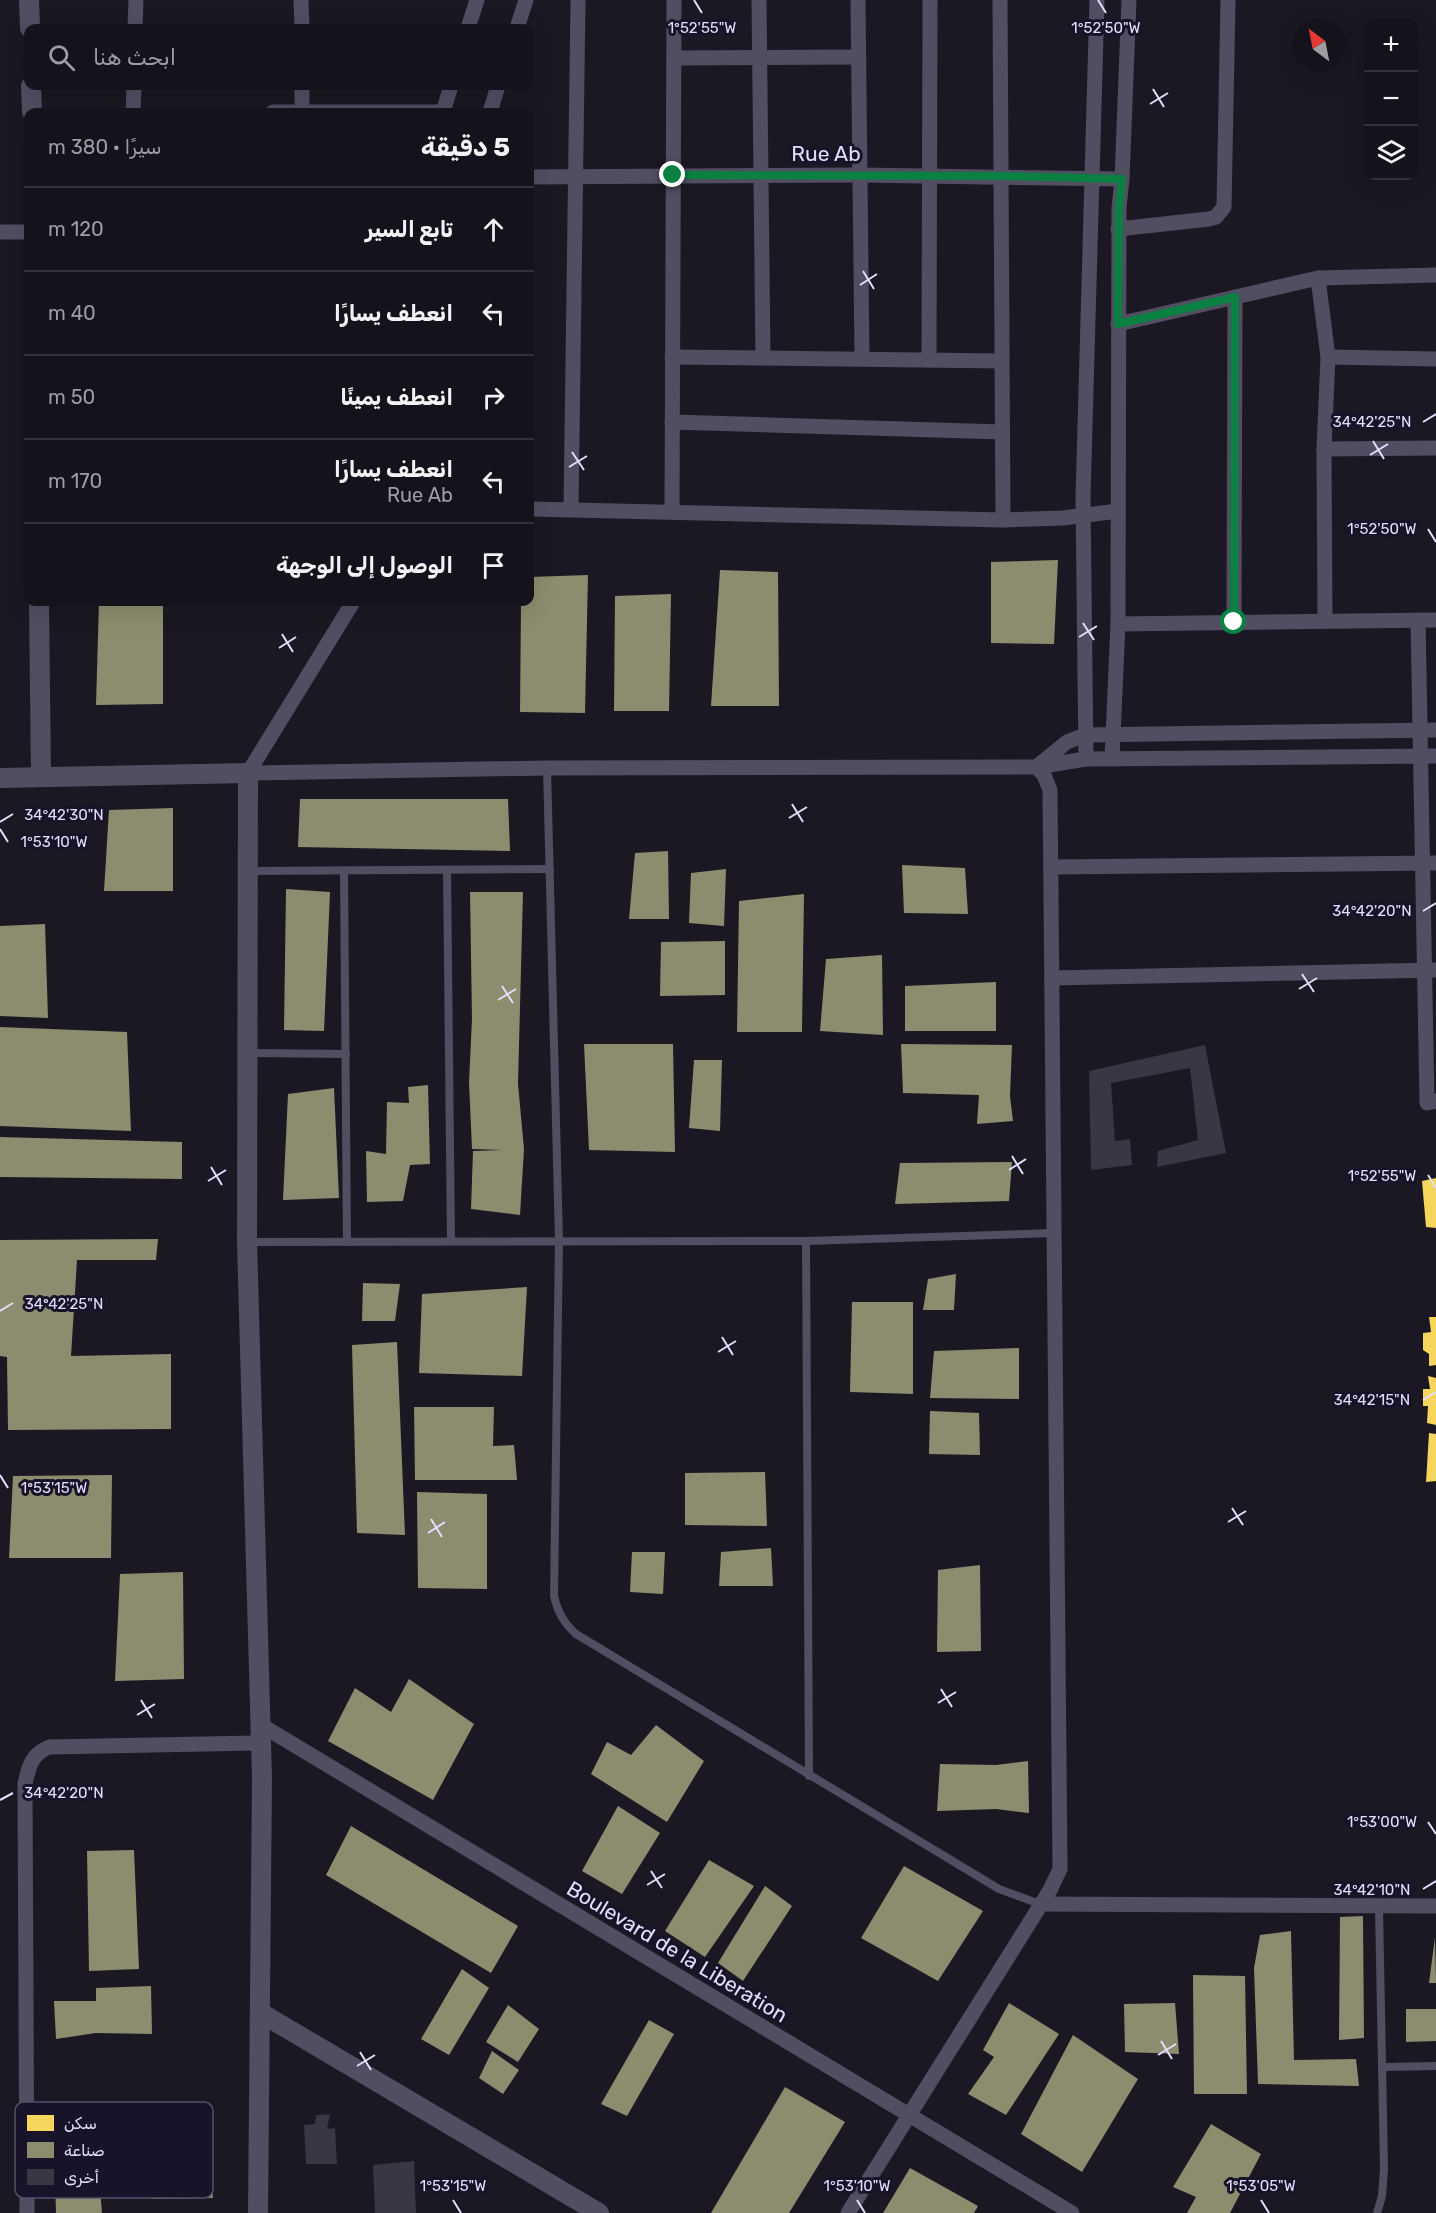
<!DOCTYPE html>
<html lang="ar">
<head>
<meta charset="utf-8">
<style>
	:root { --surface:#14121a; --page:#212027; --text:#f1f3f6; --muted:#9d9ea2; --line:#333239 }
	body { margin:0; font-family:Rubik,Cairo,sans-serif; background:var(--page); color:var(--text); direction:rtl }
	.controls { position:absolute; right:18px; top:18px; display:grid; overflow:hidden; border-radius:12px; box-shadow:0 6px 24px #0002 }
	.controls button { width:54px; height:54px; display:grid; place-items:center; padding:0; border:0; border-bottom:2px solid var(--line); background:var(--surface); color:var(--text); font:30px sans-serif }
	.compass { position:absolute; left:1292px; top:18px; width:54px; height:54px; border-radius:50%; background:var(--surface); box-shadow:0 6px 24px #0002; rotate:328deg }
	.stop { position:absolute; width:18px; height:18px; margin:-14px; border:4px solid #0b8043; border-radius:50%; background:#fff }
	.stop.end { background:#0b8043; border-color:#fff; box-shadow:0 2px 6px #0008 }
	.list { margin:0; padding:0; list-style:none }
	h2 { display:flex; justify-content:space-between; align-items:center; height:78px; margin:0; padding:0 24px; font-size:26px }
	h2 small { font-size:20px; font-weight:400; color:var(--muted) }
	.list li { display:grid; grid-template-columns:39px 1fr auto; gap:18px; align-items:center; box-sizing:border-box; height:84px; padding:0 24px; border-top:2px solid var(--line) }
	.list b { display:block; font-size:22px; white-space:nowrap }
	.list p { margin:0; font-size:20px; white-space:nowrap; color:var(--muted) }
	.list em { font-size:20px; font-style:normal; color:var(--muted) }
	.icon { flex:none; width:33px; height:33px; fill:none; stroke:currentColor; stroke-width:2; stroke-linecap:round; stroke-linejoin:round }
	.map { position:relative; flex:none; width:1436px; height:2213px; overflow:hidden; direction:ltr }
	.search { position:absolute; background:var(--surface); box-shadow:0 6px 24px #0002; left:24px; top:24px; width:510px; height:66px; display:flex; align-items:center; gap:15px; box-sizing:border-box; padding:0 21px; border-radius:12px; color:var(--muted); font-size:22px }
	.panel { position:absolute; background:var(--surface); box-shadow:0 6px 24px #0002; left:24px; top:108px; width:510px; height:498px; border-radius:12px; direction:rtl }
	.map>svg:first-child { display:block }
	.homes { fill:#f6d55c }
	.industry { fill:#8c8c6e }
	.building { fill:#3a3644 }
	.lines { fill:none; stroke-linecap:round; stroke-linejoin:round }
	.service { stroke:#514e62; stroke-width:8 }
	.minor { stroke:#514e62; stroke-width:15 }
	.tertiary { stroke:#514e62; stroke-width:20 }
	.route { stroke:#0b8043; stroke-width:8 }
	.ticks { fill:none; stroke:#e3ddfc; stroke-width:2 }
	.labels { text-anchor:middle; stroke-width:6; stroke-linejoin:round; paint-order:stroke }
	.street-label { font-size:21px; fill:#e3ddfc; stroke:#181328 }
	.key { fill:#181328; stroke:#555068; stroke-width:1.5 }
	.key-label { font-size:16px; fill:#e3ddfc }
	.ticks-label { font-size:15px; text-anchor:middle; fill:#e3ddfc; stroke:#181328; stroke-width:6; stroke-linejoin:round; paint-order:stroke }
</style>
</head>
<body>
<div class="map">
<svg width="1436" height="2213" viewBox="0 0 1436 2213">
	<rect width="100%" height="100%" fill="#1b1823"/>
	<g class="homes">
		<path d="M1436,1178v50l-10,-1 -4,-46z"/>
		<path d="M1429,1317h7v48l-7,1v-12l-6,-4v-17l8,-1z"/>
		<path d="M1428,1376l8,2v47l-9,-2 1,-17h-5v-17h7z"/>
		<path d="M1429,1433l7,1v47l-10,1z"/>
	</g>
	<g class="industry">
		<path d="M1058,560l-4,84 -63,-1v-81z"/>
		<path d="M720,570l58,2 1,134h-68z"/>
		<path d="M588,575l-3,138 -65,-1 1,-110h9v-25z"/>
		<path d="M671,594l-2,117h-55l1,-115z"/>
		<path d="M99,602h64v102l-67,1z"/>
		<path d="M300,799h208l2,52 -212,-4z"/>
		<path d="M173,808v83h-69l5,-81z"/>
		<path d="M668,851l1,68h-40l6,-66z"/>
		<path d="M902,865l63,3 3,46 -64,-1z"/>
		<path d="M726,869l-2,57 -35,-3 2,-50z"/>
		<path d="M286,889l44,3 -6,139 -40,-1z"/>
		<path d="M470,892h53l-5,192 6,65 -4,66 -49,-6 2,-58 30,-1 -31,-1 -3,-67 3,-63z"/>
		<path d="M804,894l-2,138h-65l2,-131z"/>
		<path d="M45,924l3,94 -48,-2v-90z"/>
		<path d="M725,941v54l-65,1 1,-54z"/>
		<path d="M882,955l1,80 -63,-4 6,-72z"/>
		<path d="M996,982v49h-91v-45z"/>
		<path d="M0,1027l127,5 4,99 -131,-5z"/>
		<path d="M584,1044h89l2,108 -86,-2z"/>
		<path d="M901,1044l111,1 -2,51 3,25 -36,3 2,-29 -76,-2z"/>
		<path d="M694,1060h28l-2,71 -31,-3z"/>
		<path d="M428,1085l2,79 -20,1 -7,36 -36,1 -1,-51 20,3 1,-52 22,1 -1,-16z"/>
		<path d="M334,1088l5,110 -56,2 5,-106z"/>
		<path d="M0,1137l182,5v37l-182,-2z"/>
		<path d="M1012,1162l-3,39 -114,3 5,-41z"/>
		<path d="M158,1239l-2,21h-79l-6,96 100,-2v75l-163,1 -1,-73 -7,-1v-116z"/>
		<path d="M956,1274l-2,36h-31l5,-31z"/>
		<path d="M363,1283l37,1 -5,37h-33z"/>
		<path d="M527,1287l-5,89 -103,-3 3,-79z"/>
		<path d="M852,1302h61v92l-63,-2z"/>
		<path d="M397,1342l8,193 -48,-2 -5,-188z"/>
		<path d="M1019,1348v51l-89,-1 4,-47z"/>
		<path d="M414,1407h80l-1,39 21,-1 3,35h-102z"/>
		<path d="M930,1411l49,2 1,42 -51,-1z"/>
		<path d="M765,1472l2,54 -82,-1v-52z"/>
		<path d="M112,1475l-1,83h-102l4,-82z"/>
		<path d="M417,1492l70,2v95l-69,-1z"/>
		<path d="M771,1548l2,38h-54l2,-34z"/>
		<path d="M632,1552h33l-2,42 -33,-2z"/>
		<path d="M980,1565l1,86 -44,1 1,-82z"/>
		<path d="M183,1572l1,107 -69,2 5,-107z"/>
		<path d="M409,1679l65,45 -41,76 -105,-59 27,-53 36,24z"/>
		<path d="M656,1725l48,36 -37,61 -76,-48 16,-32 24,13z"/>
		<path d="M1028,1761l1,52 -33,-4 -59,2 3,-47 56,1z"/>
		<path d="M618,1806l42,27 -38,61 -40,-23z"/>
		<path d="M351,1826l167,100 -27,47 -165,-98z"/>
		<path d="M134,1850l5,119 -50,2 -2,-120z"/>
		<path d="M709,1860l45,26 -49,71 -40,-26z"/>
		<path d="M904,1866l79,45 -45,70 -77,-43z"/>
		<path d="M765,1886l27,20 -49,75 -25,-18z"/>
		<path d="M1363,1916l1,122 -25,2 1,-123z"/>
		<path d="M1291,1931l3,129 62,-1 3,27 -101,-2 -4,-116 6,-33z"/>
		<path d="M1435,1937l1,46h-7z"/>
		<path d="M462,1969l27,19 -40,67 -28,-16z"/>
		<path d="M1193,1975l52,1 2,118h-53z"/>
		<path d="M151,1986l1,48 -56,-1 -40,6 -2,-38h42v-13z"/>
		<path d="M1009,2003l50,31 -53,81 -38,-21 26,-37 -11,-7z"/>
		<path d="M1175,2003l4,51 -54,-2 -1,-48z"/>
		<path d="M508,2005l31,24 -21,33 -32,-20z"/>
		<path d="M1406,2009h30v32l-30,1z"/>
		<path d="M649,2020l25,14 -47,82 -26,-12z"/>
		<path d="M1073,2035l65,44 -56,93 -61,-38z"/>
		<path d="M492,2051l27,19 -16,24 -24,-16z"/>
		<path d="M785,2087l60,35 -56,91h-78z"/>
		<path d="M1211,2124l50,30 -31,59h-43l9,-16 -23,-10z"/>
		<path d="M211,2164l2,34 -61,1 4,-30z"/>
		<path d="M910,2168l68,38 -4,7h-91z"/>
		<path d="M99,2177l3,36h-46l-1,-33z"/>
	</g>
	<g class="building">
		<path d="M1205,1045l21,108 -69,14 1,-16 40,-11 -8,-72 -79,15 4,58 15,-2 2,26 -41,5 -2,-99z"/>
		<path d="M330,2114l-3,15 8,-1 2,36h-31l-2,-39 11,-1 1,-9z"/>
		<path d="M414,2161l2,52h-41l-2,-48z"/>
	</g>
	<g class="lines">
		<g class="service">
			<path d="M547,768l12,472 -5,356c4,17 10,27 22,38l423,255 41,15"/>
			<path d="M344,870l3,372"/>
			<path d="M447,870l4,371"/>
			<path d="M250,871l300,-2"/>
			<path d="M249,1053l97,1"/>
			<path d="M806,1241l3,535"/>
			<path d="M249,1242l557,-1 248,-8"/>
			<path d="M1383,2067l53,-1"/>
			<path d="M1377,2213l5,-17 2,-27 -5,-262"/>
		</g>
		<g class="minor">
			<path d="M301,0l1,28"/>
			<path d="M759,0l4,358"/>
			<path d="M858,0l4,359"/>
			<path d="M1000,0l3,520"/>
			<path d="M135,28l1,-28"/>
			<path d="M468,28l9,-28"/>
			<path d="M517,28l9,-28"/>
			<path d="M674,58l185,-1"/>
			<path d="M133,112l1,-26"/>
			<path d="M273,112h171"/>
			<path d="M302,112v-26"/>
			<path d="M443,112l8,-26"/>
			<path d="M490,112l8,-26"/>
			<path d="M530,177l330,-2 262,4"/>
			<path d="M1118,229l91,-10 7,-2 8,-10 4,-207"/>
			<path d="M0,232h28"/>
			<path d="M1318,278l10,79 -4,92 1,172"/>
			<path d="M1118,324l200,-46 118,-3"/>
			<path d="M672,357l330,4"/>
			<path d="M1328,357l108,2"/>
			<path d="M929,360l1,-360"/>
			<path d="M672,422l330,10"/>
			<path d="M1324,449l112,-1"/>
			<path d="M530,509l473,11 60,-2 55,-7"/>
			<path d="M571,509l7,-509"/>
			<path d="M672,511l2,-511"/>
			<path d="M1418,620l9,483 9,-2"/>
			<path d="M1234,622l1,-325"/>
			<path d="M1118,624l318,-4"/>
			<path d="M1086,759l-3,-262 14,-497"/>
			<path d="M1112,759l6,-135 1,-416 3,-29 7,-179"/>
			<path d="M1036,767l31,-25 18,-7 351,-5"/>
			<path d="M248,773l299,-5 489,-1 50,-8 350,-3"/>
			<path d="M248,773l105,-171"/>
			<path d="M1051,867l385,-4"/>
			<path d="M1052,978l384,-8"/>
			<path d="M261,1725l811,488"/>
			<path d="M1040,1904l396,2"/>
			<path d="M27,2213l-2,-429c4,-18 6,-29 24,-37l212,-4"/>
			<path d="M848,2213l202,-323 10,-21 -10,-1079 -6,-15 -8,-8"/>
		</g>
		<g class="tertiary">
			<path d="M29,0l1,28"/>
			<path d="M31,86l1,26"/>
			<path d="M39,602l2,175"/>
			<path d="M0,778l248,-5 -1,469 15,536 -4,435"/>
			<path d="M261,2013l338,200"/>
		</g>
	</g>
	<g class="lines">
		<path class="route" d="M673,175l328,1 121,3 -3,29 -1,116 117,-27 -1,325"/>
	</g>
	<path class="ticks" d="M694,0l8,13M1098,0l8,13M1153,89l11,18M1150,104l18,-11M863,271l11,18M860,285l17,-11M1423,422l13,-8M1373,441l11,18M572,452l12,18M1370,455l18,-11M569,467l18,-11M1428,529l8,13M1083,623l11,17M282,634l11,18M1079,637l18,-11M279,648l17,-11M792,804l11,18M789,818l18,-11M0,822l13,-8M0,829l8,13M1423,911l13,-8M1302,974l12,18M502,986l11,17M1299,989l18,-11M498,1000l18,-11M1012,1156l11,18M211,1167l11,18M1009,1170l17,-11M1428,1175l8,13M208,1181l18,-11M0,1311l13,-8M722,1337l11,18M718,1352l18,-11M1423,1400l13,-8M0,1475l8,13M1232,1508l11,17M431,1519l11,18M1228,1522l18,-11M428,1533l17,-11M941,1689l11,18M141,1700l11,18M938,1703l18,-11M137,1715l18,-11M0,1800l13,-7M1428,1822l8,12M651,1871l11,17M647,1885l18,-11M1423,1889l13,-8M1161,2041l11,18M360,2052l11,18M1158,2055l18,-11M357,2066l18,-11M453,2200l8,13M857,2200l8,13M1261,2200l8,13"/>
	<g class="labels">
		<g class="street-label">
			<text x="826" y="161">Rue Ab</text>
			<text transform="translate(677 1952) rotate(31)" y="7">Boulevard de la Liberation</text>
		</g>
	</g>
	<rect x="15" y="2102" width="198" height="96" rx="9" class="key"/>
	<rect x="27" y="2115" width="27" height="16" fill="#f6d55c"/>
	<rect x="27" y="2142" width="27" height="16" fill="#8c8c6e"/>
	<rect x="27" y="2169" width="27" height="16" fill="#3a3644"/>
	<g class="key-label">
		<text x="64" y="2129">سكن</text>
		<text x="64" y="2156">صناعة</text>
		<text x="64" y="2183">أخرى</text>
	</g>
	<g class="ticks-label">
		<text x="702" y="33">1°52'55"W</text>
		<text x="1106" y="33">1°52'50"W</text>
		<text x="1372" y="427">34°42'25"N</text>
		<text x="1382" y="534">1°52'50"W</text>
		<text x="64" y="820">34°42'30"N</text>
		<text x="54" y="847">1°53'10"W</text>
		<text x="1372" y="916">34°42'20"N</text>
		<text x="1382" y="1181">1°52'55"W</text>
		<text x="64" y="1309">34°42'25"N</text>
		<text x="1372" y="1405">34°42'15"N</text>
		<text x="54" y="1493">1°53'15"W</text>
		<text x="64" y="1798">34°42'20"N</text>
		<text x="1382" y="1827">1°53'00"W</text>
		<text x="1372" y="1895">34°42'10"N</text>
		<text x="453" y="2191">1°53'15"W</text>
		<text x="857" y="2191">1°53'10"W</text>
		<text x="1261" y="2191">1°53'05"W</text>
	</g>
</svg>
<div class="controls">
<button>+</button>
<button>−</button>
<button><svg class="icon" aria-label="layers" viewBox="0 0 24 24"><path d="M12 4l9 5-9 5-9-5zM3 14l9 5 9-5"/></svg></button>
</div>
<svg class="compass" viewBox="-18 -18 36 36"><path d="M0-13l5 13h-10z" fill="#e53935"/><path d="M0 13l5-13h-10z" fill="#9d9ea2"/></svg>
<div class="stop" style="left:1234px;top:622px"></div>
<div class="stop end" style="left:673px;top:175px"></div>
<div class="search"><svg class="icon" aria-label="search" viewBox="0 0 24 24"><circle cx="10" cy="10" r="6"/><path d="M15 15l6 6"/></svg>ابحث هنا</div>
<section class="panel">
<h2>5 دقيقة<small>سيرًا · 380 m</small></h2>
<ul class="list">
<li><svg class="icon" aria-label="ahead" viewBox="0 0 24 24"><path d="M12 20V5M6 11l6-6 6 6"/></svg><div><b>تابع السير</b></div><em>120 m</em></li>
<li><svg class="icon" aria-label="left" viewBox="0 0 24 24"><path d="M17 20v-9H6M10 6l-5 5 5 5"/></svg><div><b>انعطف يسارًا</b></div><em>40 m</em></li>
<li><svg class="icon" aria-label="right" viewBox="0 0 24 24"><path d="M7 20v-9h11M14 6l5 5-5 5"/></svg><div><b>انعطف يمينًا</b></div><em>50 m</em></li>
<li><svg class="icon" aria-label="left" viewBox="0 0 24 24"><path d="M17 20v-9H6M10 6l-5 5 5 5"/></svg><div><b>انعطف يسارًا</b><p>Rue Ab</p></div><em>170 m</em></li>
<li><svg class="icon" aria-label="arrive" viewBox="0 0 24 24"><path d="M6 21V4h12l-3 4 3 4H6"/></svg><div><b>الوصول إلى الوجهة</b></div></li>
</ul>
</section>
</div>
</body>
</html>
